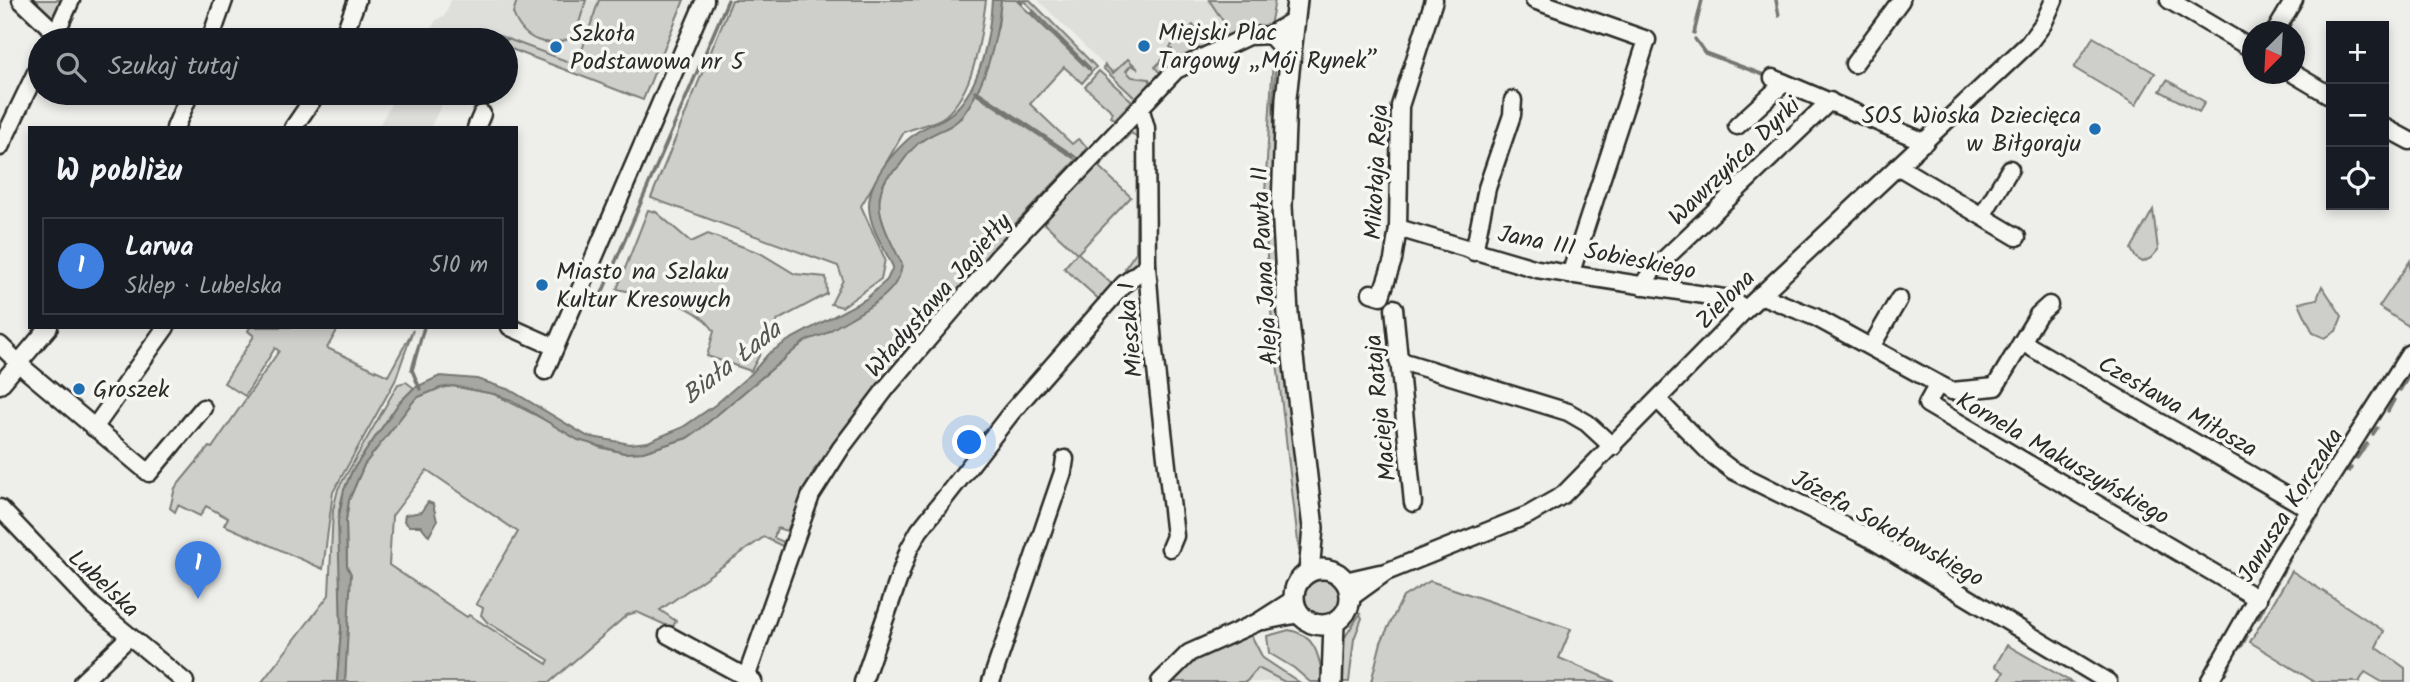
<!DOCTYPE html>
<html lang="pl">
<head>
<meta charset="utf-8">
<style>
	:root { --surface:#171b24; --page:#20242c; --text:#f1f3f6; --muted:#9ea1a6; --line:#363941; --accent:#0f766e }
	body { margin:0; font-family:Kalam,sans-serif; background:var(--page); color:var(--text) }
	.controls { position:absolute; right:21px; top:21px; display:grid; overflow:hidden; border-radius:0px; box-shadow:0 4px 10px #0003 }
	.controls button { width:63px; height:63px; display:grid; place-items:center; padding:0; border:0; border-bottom:2px solid var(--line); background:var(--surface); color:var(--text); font:35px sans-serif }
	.compass { position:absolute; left:2242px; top:21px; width:63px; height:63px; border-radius:50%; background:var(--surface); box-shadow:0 4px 10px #0003; rotate:204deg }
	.you { position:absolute; left:970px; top:443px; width:24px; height:24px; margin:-18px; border:5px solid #fff; border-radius:50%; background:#1a73e8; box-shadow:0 0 0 10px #1a73e833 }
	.badge { display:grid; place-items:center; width:46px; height:46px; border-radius:50%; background:var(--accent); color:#fff; font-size:23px; font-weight:700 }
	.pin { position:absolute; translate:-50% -58px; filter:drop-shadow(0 2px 4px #0008) }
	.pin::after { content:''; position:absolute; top:37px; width:24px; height:21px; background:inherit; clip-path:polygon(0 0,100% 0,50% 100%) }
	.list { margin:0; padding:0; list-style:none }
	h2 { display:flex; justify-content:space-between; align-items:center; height:91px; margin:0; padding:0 28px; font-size:30px }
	h2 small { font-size:23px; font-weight:400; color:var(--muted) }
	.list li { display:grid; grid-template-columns:46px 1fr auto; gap:21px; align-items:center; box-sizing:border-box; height:98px; margin:0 14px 14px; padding:0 14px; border:2px solid var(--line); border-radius:0px }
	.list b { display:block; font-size:26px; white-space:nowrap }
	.list p { margin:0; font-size:23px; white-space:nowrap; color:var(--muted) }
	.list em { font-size:23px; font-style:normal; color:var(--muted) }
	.icon { flex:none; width:38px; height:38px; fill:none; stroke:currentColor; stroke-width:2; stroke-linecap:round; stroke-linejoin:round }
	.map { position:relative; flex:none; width:2410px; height:682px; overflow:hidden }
	.search { position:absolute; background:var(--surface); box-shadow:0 4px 10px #0003; left:28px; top:28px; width:490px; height:77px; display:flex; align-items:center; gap:18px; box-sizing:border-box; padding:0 24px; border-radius:38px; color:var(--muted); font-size:26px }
	.panel { position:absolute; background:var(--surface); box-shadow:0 4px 10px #0003; left:28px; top:126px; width:490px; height:203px; border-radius:0px }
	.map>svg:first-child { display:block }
	.built { fill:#dededb }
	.green { fill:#cececa; stroke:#7c7c7a; stroke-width:2; fill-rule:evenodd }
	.water { fill:#a6a6a3; stroke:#757573; stroke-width:2 }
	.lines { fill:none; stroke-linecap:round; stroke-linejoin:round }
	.stream { stroke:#757573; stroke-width:3.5 }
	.minor-casing { stroke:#2b2b2b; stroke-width:21 }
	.major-casing { stroke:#2b2b2b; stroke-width:24 }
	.minor { stroke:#f6f6f2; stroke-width:16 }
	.major { stroke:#f6f6f2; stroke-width:19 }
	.poi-dot { fill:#1f6fb2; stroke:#f6f6f2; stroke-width:2.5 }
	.labels { text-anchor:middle; stroke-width:7; stroke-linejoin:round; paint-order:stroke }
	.poi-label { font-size:24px; fill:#2b2b2b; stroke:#f6f6f2; text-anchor:start }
	.street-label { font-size:24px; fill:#2b2b2b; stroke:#f6f6f2 }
	.water-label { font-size:26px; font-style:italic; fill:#565655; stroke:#f6f6f2 }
</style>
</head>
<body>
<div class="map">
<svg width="2410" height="682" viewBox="0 0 2410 682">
	<rect width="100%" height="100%" fill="#eeeeea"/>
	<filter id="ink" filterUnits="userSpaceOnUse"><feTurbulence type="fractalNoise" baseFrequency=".0143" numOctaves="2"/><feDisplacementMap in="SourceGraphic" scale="14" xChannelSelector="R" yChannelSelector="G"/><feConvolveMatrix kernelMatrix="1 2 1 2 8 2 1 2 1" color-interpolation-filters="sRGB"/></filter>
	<g filter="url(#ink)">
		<g class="built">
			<path d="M451,0h148l-22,65 -96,-36 -7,11h-49l11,-20 9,-5z"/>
			<path d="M1038,0h171l16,24 -6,4 5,9 -47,22 -40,39z"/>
			<path d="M397,93h51l-18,35h-52z"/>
			<path d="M1258,668l27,14h-39z"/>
		</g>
		<g class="green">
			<path d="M26,0h40l-6,16 -12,5z"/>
			<path d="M517,0h69l-11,36c-27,14 -52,5 -62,-23z"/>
			<path d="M599,0h85l-41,100 -137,-53v-7h-17l-12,-5 4,-6 96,36z"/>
			<path d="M732,0h254c-5,36 -11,91 -41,116 -10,8 -30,11 -41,16l-43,74 24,53 -4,20 -39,28 -11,-3 12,-24 -5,-14 -187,-68z"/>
			<path d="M1001,0h15l72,69 2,-1 -67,-68h7l66,67 -14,16 -18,-16 -34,37 42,40 6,-5 9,8 -8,12 -101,-68 20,-65z"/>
			<path d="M1209,0h66l-5,26 -18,1 -28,10 -5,-9 6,-4z"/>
			<path d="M1193,25l10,13 9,-5 2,8 -55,31 -4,-5 17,-17 -2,-3z"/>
			<path d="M2093,37l62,36 -19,32 -62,-37z"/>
			<path d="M1274,42l3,7 -4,51 2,67 31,382 -7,1 -31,-264 -3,-93z"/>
			<path d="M1128,59l10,10 -7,-4 -5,6 6,6 17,2 2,4 -15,16 -33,-31 2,-3 8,8z"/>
			<path d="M1099,71l33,30 -17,18 -4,-2 2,-5 -28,-25z"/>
			<path d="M2167,80l38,22 -6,10 -39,-21z"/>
			<path d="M976,94l100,66 -60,63 -202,247 -27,61 -10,-3 -3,10 10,4 -2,4 -18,-9 -104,73 16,11 -4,7 -35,-16 -10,3 -77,67h-205l3,-73 -2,-89 3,-20 15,-35 52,-67 24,-10 13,-2 41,8 105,53 25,6 19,-1 44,-14 13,-9 104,-87c8,-6 18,-6 25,-11 24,-19 52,-27 70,-54l-21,-71 3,-16 6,-13 12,-11 15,-21 47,-27zM427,470l91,62 -42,72 7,4 -2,7 6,7 62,38 -2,4 -78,-49 -2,2 -78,-52 3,-49z"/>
			<path d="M1134,126l5,2 1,129 -11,15 -4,-4 11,-16 1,-115 -6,-4 -24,25 -5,-4z"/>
			<path d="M1100,156l5,4 -6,7 32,30 -53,56 37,34 -13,15 -38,-34 13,-15 -34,-31 -18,19 -3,-2z"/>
			<path d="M648,210l8,2 35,30 17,-8 52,19 35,21 31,3 1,17 -49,26 -27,51 -44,-15 7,-25c-19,-30 -66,-35 -97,-42z"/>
			<path d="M2153,210l5,40 -7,8 -8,4 -7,-4 -5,-9z"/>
			<path d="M2410,261v66l-31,-20z"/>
			<path d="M2322,286l20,30 -6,15 -11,7 -12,-5 -14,-30 18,-4z"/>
			<path d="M250,327h89l-12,21 61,28 25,-46 -18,51 -62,111 -10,77 -99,-44 4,-7 -22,-12 -6,10 -22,-11 -3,7 -5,-4 5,-20 34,-41 3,1 67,-97 -4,-3 -30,48 -21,-13 30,-47 -6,-5z"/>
			<path d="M406,382l8,6 -15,15 -47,68 -8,19 -5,20 2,119 -4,53h-75l67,-87 4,-85 5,-21 60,-105z"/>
			<path d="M2292,571l92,60 -8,16 29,21v14h-23l-17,-10 -6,10h-44l-65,-40z"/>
			<circle cx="1323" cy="597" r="18"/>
			<path d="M1430,581l141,48 -12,29 56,24h-244l10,-40 22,-45z"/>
			<path d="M1360,614l2,4 -8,21 -5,43h-9l-1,-36z"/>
			<path d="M1289,630c28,5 30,28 35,52h-14l-16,-14 -25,-15 -2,-17z"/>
			<path d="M1251,635l12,23 36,24h-14l-27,-14 -12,14h-78l30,-27z"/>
			<path d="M2007,645l64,37h-73l6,-10 -9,-6z"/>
		</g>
		<g class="water">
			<path d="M992,0h9c-4,40 -14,83 -39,116 -9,12 -24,14 -36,22 -12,7 -18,16 -26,27 -4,6 -10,7 -14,14 -17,29 3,58 16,85 -2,34 -50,51 -74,68 -7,5 -16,5 -24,10l-104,87 -13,9 -44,14 -19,1 -46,-13 -67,-40 -17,-6 -41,-8 -13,2 -24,10 -52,67 -15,35 -3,20 1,46 4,8 -6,108h-8l4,-53 -3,-108 6,-31 8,-19 47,-68 15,-15 26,-12 37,3 33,11 77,46 43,8 18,-2 35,-15 32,-22 37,-32 16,-19 21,-14 77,-41 21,-19 6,-13c-8,-18 -23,-38 -24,-60 -1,-28 27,-59 48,-75 14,-9 29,-11 41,-25 24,-26 32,-73 34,-107z"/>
			<path d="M1033,11l57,57v2l-59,-57z"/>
			<path d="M428,502l5,2 4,17 -8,15 -8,-10h-12l-5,-5 1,-6 16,-3z"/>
		</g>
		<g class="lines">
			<g class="stream">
				<path d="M1019,0l3,3"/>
				<path d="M1776,0l3,16"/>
				<path d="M1694,33l8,-33"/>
				<path d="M1695,39l10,14 64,24"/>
				<path d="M975,91l98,65"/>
				<path d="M596,307l132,-307"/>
				<path d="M420,389l-8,-19 12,-43"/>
				<path d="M2400,390l10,-16"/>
				<path d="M2388,411l6,-11"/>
				<path d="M2373,434l4,-6"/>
				<path d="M2357,458l10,-14"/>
				<path d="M2349,471l2,-3"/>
				<path d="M1743,485l14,7"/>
				<path d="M2328,498l8,-12"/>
				<path d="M1775,500l11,5"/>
				<path d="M2304,537l14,-21"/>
				<path d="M2273,589l16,-28"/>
				<path d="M2258,618l6,-11"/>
				<path d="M2034,646l48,30"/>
				<path d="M2241,647l6,-11"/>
				<path d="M2224,675l6,-11"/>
			</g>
			<g class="minor-casing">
				<g id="minor">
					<path d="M21,0l35,33"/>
					<path d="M1534,0l113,40 -77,235"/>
					<path d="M2169,0l83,49"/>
					<path d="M2275,32l19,-32"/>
					<path d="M53,39l18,-39"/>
					<path d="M210,40l14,-40"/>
					<path d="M342,40l15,-40"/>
					<path d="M1854,64l47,-64"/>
					<path d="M2294,74l37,22"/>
					<path d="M1773,78l152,64"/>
					<path d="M1140,107l6,21 1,138 6,77 22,193 -5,12"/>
					<path d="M1737,126l47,-43"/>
					<path d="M2384,127l26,14"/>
					<path d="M175,128l15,-35"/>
					<path d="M293,128l24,-35"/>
					<path d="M476,128l6,-14"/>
					<path d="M0,147l40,-83"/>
					<path d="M1899,167l118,70"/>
					<path d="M1982,216l28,-47"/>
					<path d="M1398,228l139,41 193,30 16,10"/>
					<path d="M1474,252l13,-64 25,-73 1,-15"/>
					<path d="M1642,286l10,-15 178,-170"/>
					<path d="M1371,293l10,3 12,-36 5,-32 2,-122 34,-106"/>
					<path d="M1760,295l55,22 123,67 -11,20 331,195"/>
					<path d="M1394,308l19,195"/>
					<path d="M510,327l45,20"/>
					<path d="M2022,342l289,168"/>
					<path d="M0,345l27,26 122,102 54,-65"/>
					<path d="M1871,347l28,-48"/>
					<path d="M1398,360l170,52 19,11 26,24"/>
					<path d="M545,371l160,-371"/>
					<path d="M1938,384l14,7 43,-4 43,-72 11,-10"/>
					<path d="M0,385l49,-58"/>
					<path d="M1658,400l53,54 21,16 137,68 239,144"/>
					<path d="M94,428l72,-101"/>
					<path d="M0,508l92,97 93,77"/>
					<path d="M1345,581l35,-8"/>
					<path d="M1350,598l36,-26 142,-57 35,-20 183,-186 282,-265 15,-20 11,-24"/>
					<path d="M1264,621l35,-7"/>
					<path d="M668,635l85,46"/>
					<path d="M746,678l65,-183 30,-47 47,-62 111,-130 177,-186 72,-34 24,-1"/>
					<path d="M82,682l46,-44"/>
					<path d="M863,682l46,-133 10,-18 92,-118 113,-129 23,-18"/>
					<path d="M991,682l72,-210 2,-13"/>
					<path d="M1160,682l29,-29 69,-31 36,-23"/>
					<path d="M2209,682l72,-127 129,-202"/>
				</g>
			</g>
			<g class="major-casing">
				<g id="major">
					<path d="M1297,0l-11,98 -4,108 6,108 25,214 -4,44"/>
					<path d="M1289,61l-6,-14 -11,-12 22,-13"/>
					<circle cx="1322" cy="597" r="28"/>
					<path d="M1332,682l2,-59"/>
				</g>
			</g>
			<use href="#minor" class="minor"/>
			<use href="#major" class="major"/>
		</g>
	</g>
	<g class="poi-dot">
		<circle cx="1144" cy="46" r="7"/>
		<circle cx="556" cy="47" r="7"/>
		<circle cx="2095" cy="129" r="7"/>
		<circle cx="542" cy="285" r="7"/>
		<circle cx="79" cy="389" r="7"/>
	</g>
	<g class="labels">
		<g class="poi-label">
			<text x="1158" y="40">Miejski Plac<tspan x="1158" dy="28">Targowy „Mój Rynek”</tspan></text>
			<text x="570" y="41">Szkoła<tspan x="570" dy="28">Podstawowa nr 5</tspan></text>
			<text x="2081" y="123" text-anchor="end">SOS Wioska Dziecięca<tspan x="2081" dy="28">w Biłgoraju</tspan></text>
			<text x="556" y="279">Miasto na Szlaku<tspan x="556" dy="28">Kultur Kresowych</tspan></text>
			<text x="93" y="397">Groszek</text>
		</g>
		<g class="street-label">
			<text transform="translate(1734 161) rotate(-44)" y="8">Wawrzyńca Dyrki</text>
			<text transform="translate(1376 172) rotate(-87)" y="8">Mikołaja Reja</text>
			<text transform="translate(1597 252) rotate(11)" y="8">Jana III Sobieskiego</text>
			<text transform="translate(1264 266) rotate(-93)" y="8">Aleja Jana Pawła II</text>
			<text transform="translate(938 295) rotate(-49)" y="8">Władysława Jagiełły</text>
			<text transform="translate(1725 299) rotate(-45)" y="8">Zielona</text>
			<text transform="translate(1130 330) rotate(-95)" y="8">Mieszka I</text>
			<text transform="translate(2178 406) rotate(30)" y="8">Czesława Miłosza</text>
			<text transform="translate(1380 408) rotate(-96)" y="8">Macieja Rataja</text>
			<text transform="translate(2063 458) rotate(30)" y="8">Kornela Makuszyńskiego</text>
			<text transform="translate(2290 505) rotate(-58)" y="8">Janusza Korczaka</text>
			<text transform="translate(1888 528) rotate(29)" y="8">Józefa Sokołowskiego</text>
			<text transform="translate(104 583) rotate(43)" y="8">Lubelska</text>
		</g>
		<g class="water-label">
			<text transform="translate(731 362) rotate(-38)" y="9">Biała Łada</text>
		</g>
	</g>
</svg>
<div class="controls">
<button>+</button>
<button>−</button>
<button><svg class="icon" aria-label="locate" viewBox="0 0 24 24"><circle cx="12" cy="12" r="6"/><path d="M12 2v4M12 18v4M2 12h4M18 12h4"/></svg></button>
</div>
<svg class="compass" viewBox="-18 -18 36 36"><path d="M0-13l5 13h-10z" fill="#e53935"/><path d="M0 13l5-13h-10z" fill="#9ea1a6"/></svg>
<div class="you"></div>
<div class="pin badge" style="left:198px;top:599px;background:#3f7fe0">1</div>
<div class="search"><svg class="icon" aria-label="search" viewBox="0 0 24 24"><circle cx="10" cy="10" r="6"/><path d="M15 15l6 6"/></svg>Szukaj tutaj</div>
<section class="panel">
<h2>W pobliżu<small></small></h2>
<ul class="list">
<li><span class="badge" style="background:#3f7fe0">1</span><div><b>Larwa</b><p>Sklep · Lubelska</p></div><em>510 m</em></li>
</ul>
</section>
</div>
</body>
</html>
